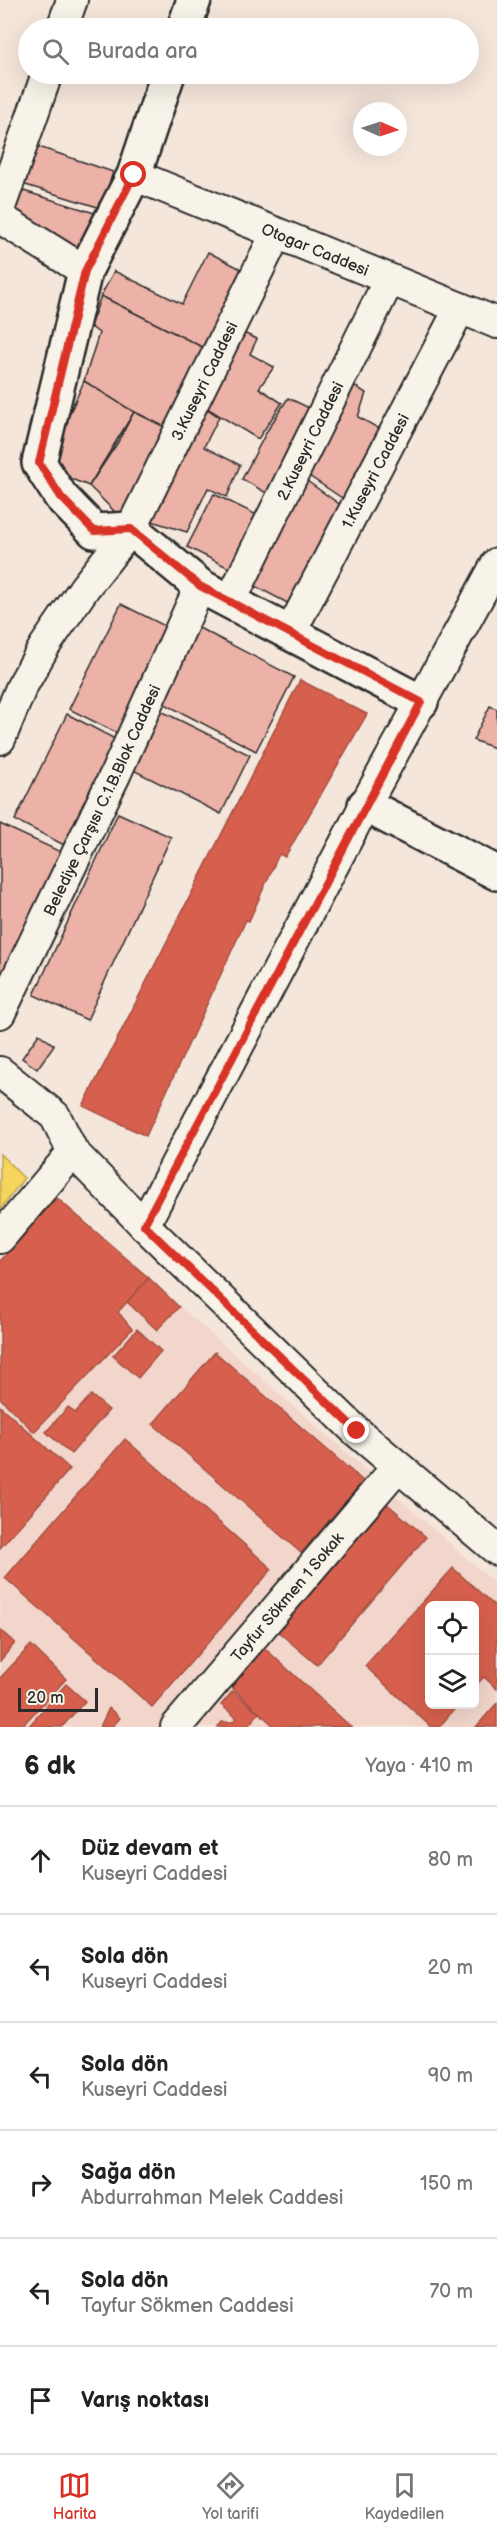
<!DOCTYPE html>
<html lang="tr">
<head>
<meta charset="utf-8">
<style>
	:root { --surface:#fff; --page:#f2f2f2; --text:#222; --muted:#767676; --line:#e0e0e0; --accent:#d93025 }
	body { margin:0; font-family:"Balsamiq Sans",sans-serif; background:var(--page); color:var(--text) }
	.controls { position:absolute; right:18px; bottom:18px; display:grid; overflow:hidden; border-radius:9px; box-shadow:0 6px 24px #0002 }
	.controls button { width:54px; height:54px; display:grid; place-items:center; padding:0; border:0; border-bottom:2px solid var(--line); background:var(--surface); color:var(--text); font:30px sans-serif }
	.compass { position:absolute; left:353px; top:102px; width:54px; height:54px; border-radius:50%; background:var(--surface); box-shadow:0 6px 24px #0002; rotate:93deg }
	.scale { position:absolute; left:18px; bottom:15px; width:80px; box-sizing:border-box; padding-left:6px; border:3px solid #2b2b2b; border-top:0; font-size:16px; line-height:21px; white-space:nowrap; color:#2b2b2b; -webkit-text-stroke:4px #f7f3e8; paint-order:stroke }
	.stop { position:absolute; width:18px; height:18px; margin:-14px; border:4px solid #d93025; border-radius:50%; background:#fff }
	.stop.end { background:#d93025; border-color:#fff; box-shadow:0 2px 6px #0008 }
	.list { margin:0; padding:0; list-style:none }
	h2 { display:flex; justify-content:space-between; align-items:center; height:78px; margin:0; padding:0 24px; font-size:26px }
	h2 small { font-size:20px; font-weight:400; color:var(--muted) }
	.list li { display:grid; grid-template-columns:39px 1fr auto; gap:18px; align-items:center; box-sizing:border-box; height:108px; padding:0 24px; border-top:2px solid var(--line) }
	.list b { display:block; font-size:22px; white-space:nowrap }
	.list p { margin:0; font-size:20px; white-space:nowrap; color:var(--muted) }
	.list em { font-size:20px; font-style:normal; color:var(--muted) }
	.icon { flex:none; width:33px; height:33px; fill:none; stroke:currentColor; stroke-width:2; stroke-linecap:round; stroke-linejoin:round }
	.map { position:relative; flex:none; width:497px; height:1727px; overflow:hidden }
	.search { position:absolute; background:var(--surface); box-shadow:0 6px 24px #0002; left:18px; right:18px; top:18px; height:66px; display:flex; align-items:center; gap:15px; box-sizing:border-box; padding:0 21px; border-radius:33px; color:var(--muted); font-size:22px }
	.sheet { height:726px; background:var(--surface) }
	nav { display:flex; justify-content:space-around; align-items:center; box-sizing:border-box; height:84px; border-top:2px solid var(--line); background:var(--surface); font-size:16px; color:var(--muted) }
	nav a { display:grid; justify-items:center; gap:3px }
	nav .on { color:var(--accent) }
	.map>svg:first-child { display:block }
	.built { fill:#f2d6cb; fill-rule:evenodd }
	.homes { fill:#f6d55c; stroke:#b9a24d; stroke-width:1.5 }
	.shops { fill:#d6604d; stroke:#a35043; stroke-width:1.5 }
	.building { fill:#ecb2a7; stroke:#2b2b2b; stroke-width:1.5 }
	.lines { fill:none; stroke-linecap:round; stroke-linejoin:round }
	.street-casing { stroke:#2b2b2b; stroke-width:34 }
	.secondary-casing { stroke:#2b2b2b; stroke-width:38 }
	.street { stroke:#f7f3e8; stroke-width:30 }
	.secondary { stroke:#f7f3e8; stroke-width:33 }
	.route { stroke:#d93025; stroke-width:8 }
	.labels { text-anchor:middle; stroke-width:6; stroke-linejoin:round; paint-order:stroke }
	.street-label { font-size:16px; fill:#2b2b2b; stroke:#f7f3e8 }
</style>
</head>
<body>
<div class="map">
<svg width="497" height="1727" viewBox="0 0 497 1727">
	<rect width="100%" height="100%" fill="#f5e6db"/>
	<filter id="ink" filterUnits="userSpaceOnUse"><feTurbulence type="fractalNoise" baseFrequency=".0167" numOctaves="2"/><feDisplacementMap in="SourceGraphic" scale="12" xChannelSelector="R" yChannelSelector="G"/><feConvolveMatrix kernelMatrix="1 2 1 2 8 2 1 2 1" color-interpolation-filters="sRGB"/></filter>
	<g filter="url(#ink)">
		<path class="built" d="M57,1198l440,387v142h-497v-466zM430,1606h44v98h-44z"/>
		<path class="homes" d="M0,1154l24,24 -24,32z"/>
		<g class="shops">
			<path d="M300,680l67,34 -82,143 -6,-3 -30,67 -3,-1 -100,216 -63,-30z"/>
			<path d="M57,1198l92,80 -31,34 14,17 -98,103 -34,-34v-137z"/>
			<path d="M149,1278l30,29 -22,23 -30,-28z"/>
			<path d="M137,1329l24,22 -23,27 -25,-22z"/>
			<path d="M215,1352l148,129 -62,72 -148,-129z"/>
			<path d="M91,1395l18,15 -38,44 -25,-22 22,-25 7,6z"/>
			<path d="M0,1406l70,63 -70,79z"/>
			<path d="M125,1439l147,130 -120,138 -147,-129z"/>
			<path d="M385,1502l41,35 -109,128 -41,-35z"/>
			<path d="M453,1568l44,40v81l-13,-12 -10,10v-81h-44v98h29l-20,23h-8l-66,-61z"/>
			<path d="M0,1630l15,13 -15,18z"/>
			<path d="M259,1643l92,84h-76l-50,-46z"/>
			<path d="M31,1645l35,34 -45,48h-21v-49z"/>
			<path d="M66,1684l19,17 -23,26h-34z"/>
			<path d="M233,1691l26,22 -12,14h-29l4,-5h10l5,-4 -16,-13z"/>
			<path d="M497,1703v24h-21z"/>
			<path d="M109,1708l11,10 -8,9h-12z"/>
		</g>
		<g class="building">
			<path d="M33,145l80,27 -12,36 -82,-25z"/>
			<path d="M14,188l87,27 -18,47 -76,-56z"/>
			<path d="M208,252l39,20 -39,78 -107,-54 13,-25 68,33z"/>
			<path d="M101,296l107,54 -35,81 -50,-25 -39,-25 15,-48 -9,-7z"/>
			<path d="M234,329l23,10 -7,15 24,13 -15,21 23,15 -24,36 -61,-37z"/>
			<path d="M84,381l50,31 -45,74 -33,-13 -2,-24z"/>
			<path d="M347,381l19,12 -8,24 31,17 -38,70 -51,-34z"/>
			<path d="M288,398l30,14 -43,86 -33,-19 25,-48z"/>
			<path d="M197,402l22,15 -15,30 36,18 -13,32 -19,-9 -21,44 -45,-14z"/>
			<path d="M134,412l39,19 -49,90 -35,-35 29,-44z"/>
			<path d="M300,476l49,35 -52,97 -48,-25z"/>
			<path d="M214,494l49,24 -30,52 -46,-23z"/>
			<path d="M121,604l54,27 -52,105 -54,-27z"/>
			<path d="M199,628l95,49 -38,74 -95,-49z"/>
			<path d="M490,706l7,3v40l-24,-9z"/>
			<path d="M155,708l95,47 -29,59 -96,-48z"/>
			<path d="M67,714l54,28 -53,105 -53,-27z"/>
			<path d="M118,813l53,24 -84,183 -53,-25z"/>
			<path d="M0,824l63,29 -63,137z"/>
			<path d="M39,1034l15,11 -17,24 -15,-11z"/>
		</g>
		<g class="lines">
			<g class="street-casing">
				<g id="street">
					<path d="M62,28l10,-28"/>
					<path id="s1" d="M134,175l363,148"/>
					<path d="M0,207l47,-133"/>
					<path d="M0,218l85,53"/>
					<path id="s2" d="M230,602l159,-322"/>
					<path id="s3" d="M290,633l170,-325"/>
					<path id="s4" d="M0,739l21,-51 23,-41 41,-60 46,-58 145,-295"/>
					<path id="s5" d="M0,1013l115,-238 85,-189"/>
					<path d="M0,1072l55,44 18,36 71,73 212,206 141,119"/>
					<path d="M144,1225l221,-420 132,-242"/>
					<path d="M0,1238l73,-86"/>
					<path id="s6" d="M176,1727l221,-260"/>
				</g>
			</g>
			<g class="secondary-casing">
				<g id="secondary">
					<path d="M184,28l10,-28"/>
					<path d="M168,74l-34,101 -49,96 -46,192 22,34 33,34 37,-2 69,57 221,116"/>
					<path d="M365,805l132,68"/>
				</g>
			</g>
			<use href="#street" class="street"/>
			<use href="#secondary" class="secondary"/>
		</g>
	</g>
	<g class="lines" filter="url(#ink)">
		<path class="route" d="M134,175l-49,96 -46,192 22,34 33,34 37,-2 69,57 221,116 -277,523 213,206"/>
	</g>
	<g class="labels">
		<g class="street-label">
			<text dy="6" stroke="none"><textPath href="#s1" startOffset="196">Otogar Caddesi</textPath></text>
			<text dy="6" stroke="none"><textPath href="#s4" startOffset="414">3.Kuseyri Caddesi</textPath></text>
			<text dy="6" stroke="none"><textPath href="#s2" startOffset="180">2.Kuseyri Caddesi</textPath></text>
			<text dy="6" stroke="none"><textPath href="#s3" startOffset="183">1.Kuseyri Caddesi</textPath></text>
			<text dy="6" stroke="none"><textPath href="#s5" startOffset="236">Belediye Çarşısı C.1.B.Blok Caddesi</textPath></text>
			<text dy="6" stroke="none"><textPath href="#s6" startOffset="171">Tayfur Sökmen 1 Sokak</textPath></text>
		</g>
	</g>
</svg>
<div class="controls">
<button><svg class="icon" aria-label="locate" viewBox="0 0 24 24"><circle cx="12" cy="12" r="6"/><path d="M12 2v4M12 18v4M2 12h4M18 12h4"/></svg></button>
<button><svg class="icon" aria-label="layers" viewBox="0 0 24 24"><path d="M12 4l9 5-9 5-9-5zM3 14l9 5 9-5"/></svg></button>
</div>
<svg class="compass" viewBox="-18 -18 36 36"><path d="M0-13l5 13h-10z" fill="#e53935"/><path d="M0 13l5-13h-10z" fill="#767676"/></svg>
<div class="scale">20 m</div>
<div class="stop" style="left:134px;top:175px"></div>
<div class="stop end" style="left:357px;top:1431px"></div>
<div class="search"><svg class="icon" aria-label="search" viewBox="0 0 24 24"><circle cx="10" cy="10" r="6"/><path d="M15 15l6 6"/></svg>Burada ara</div>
</div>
<section class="sheet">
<h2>6 dk<small>Yaya · 410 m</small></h2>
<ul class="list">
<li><svg class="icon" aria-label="ahead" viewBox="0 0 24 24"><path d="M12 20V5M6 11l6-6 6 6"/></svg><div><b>Düz devam et</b><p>Kuseyri Caddesi</p></div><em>80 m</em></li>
<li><svg class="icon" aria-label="left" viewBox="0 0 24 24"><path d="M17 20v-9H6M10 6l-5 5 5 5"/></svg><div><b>Sola dön</b><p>Kuseyri Caddesi</p></div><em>20 m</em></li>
<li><svg class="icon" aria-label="left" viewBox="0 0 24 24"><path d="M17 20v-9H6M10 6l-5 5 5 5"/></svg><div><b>Sola dön</b><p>Kuseyri Caddesi</p></div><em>90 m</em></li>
<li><svg class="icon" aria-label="right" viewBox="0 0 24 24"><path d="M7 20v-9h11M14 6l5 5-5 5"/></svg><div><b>Sağa dön</b><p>Abdurrahman Melek Caddesi</p></div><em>150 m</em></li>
<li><svg class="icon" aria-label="left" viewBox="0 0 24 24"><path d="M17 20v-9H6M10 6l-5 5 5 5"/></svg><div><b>Sola dön</b><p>Tayfur Sökmen Caddesi</p></div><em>70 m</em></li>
<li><svg class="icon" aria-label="arrive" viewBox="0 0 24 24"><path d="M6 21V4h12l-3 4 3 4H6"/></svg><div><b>Varış noktası</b></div></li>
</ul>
</section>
<nav>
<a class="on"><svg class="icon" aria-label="map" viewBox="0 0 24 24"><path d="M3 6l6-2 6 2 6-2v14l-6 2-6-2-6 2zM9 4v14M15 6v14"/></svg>Harita</a>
<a><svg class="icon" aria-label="directions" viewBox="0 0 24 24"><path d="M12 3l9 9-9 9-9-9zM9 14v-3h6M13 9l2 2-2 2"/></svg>Yol tarifi</a>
<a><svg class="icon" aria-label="saved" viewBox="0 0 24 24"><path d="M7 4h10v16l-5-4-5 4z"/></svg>Kaydedilen</a>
</nav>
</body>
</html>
